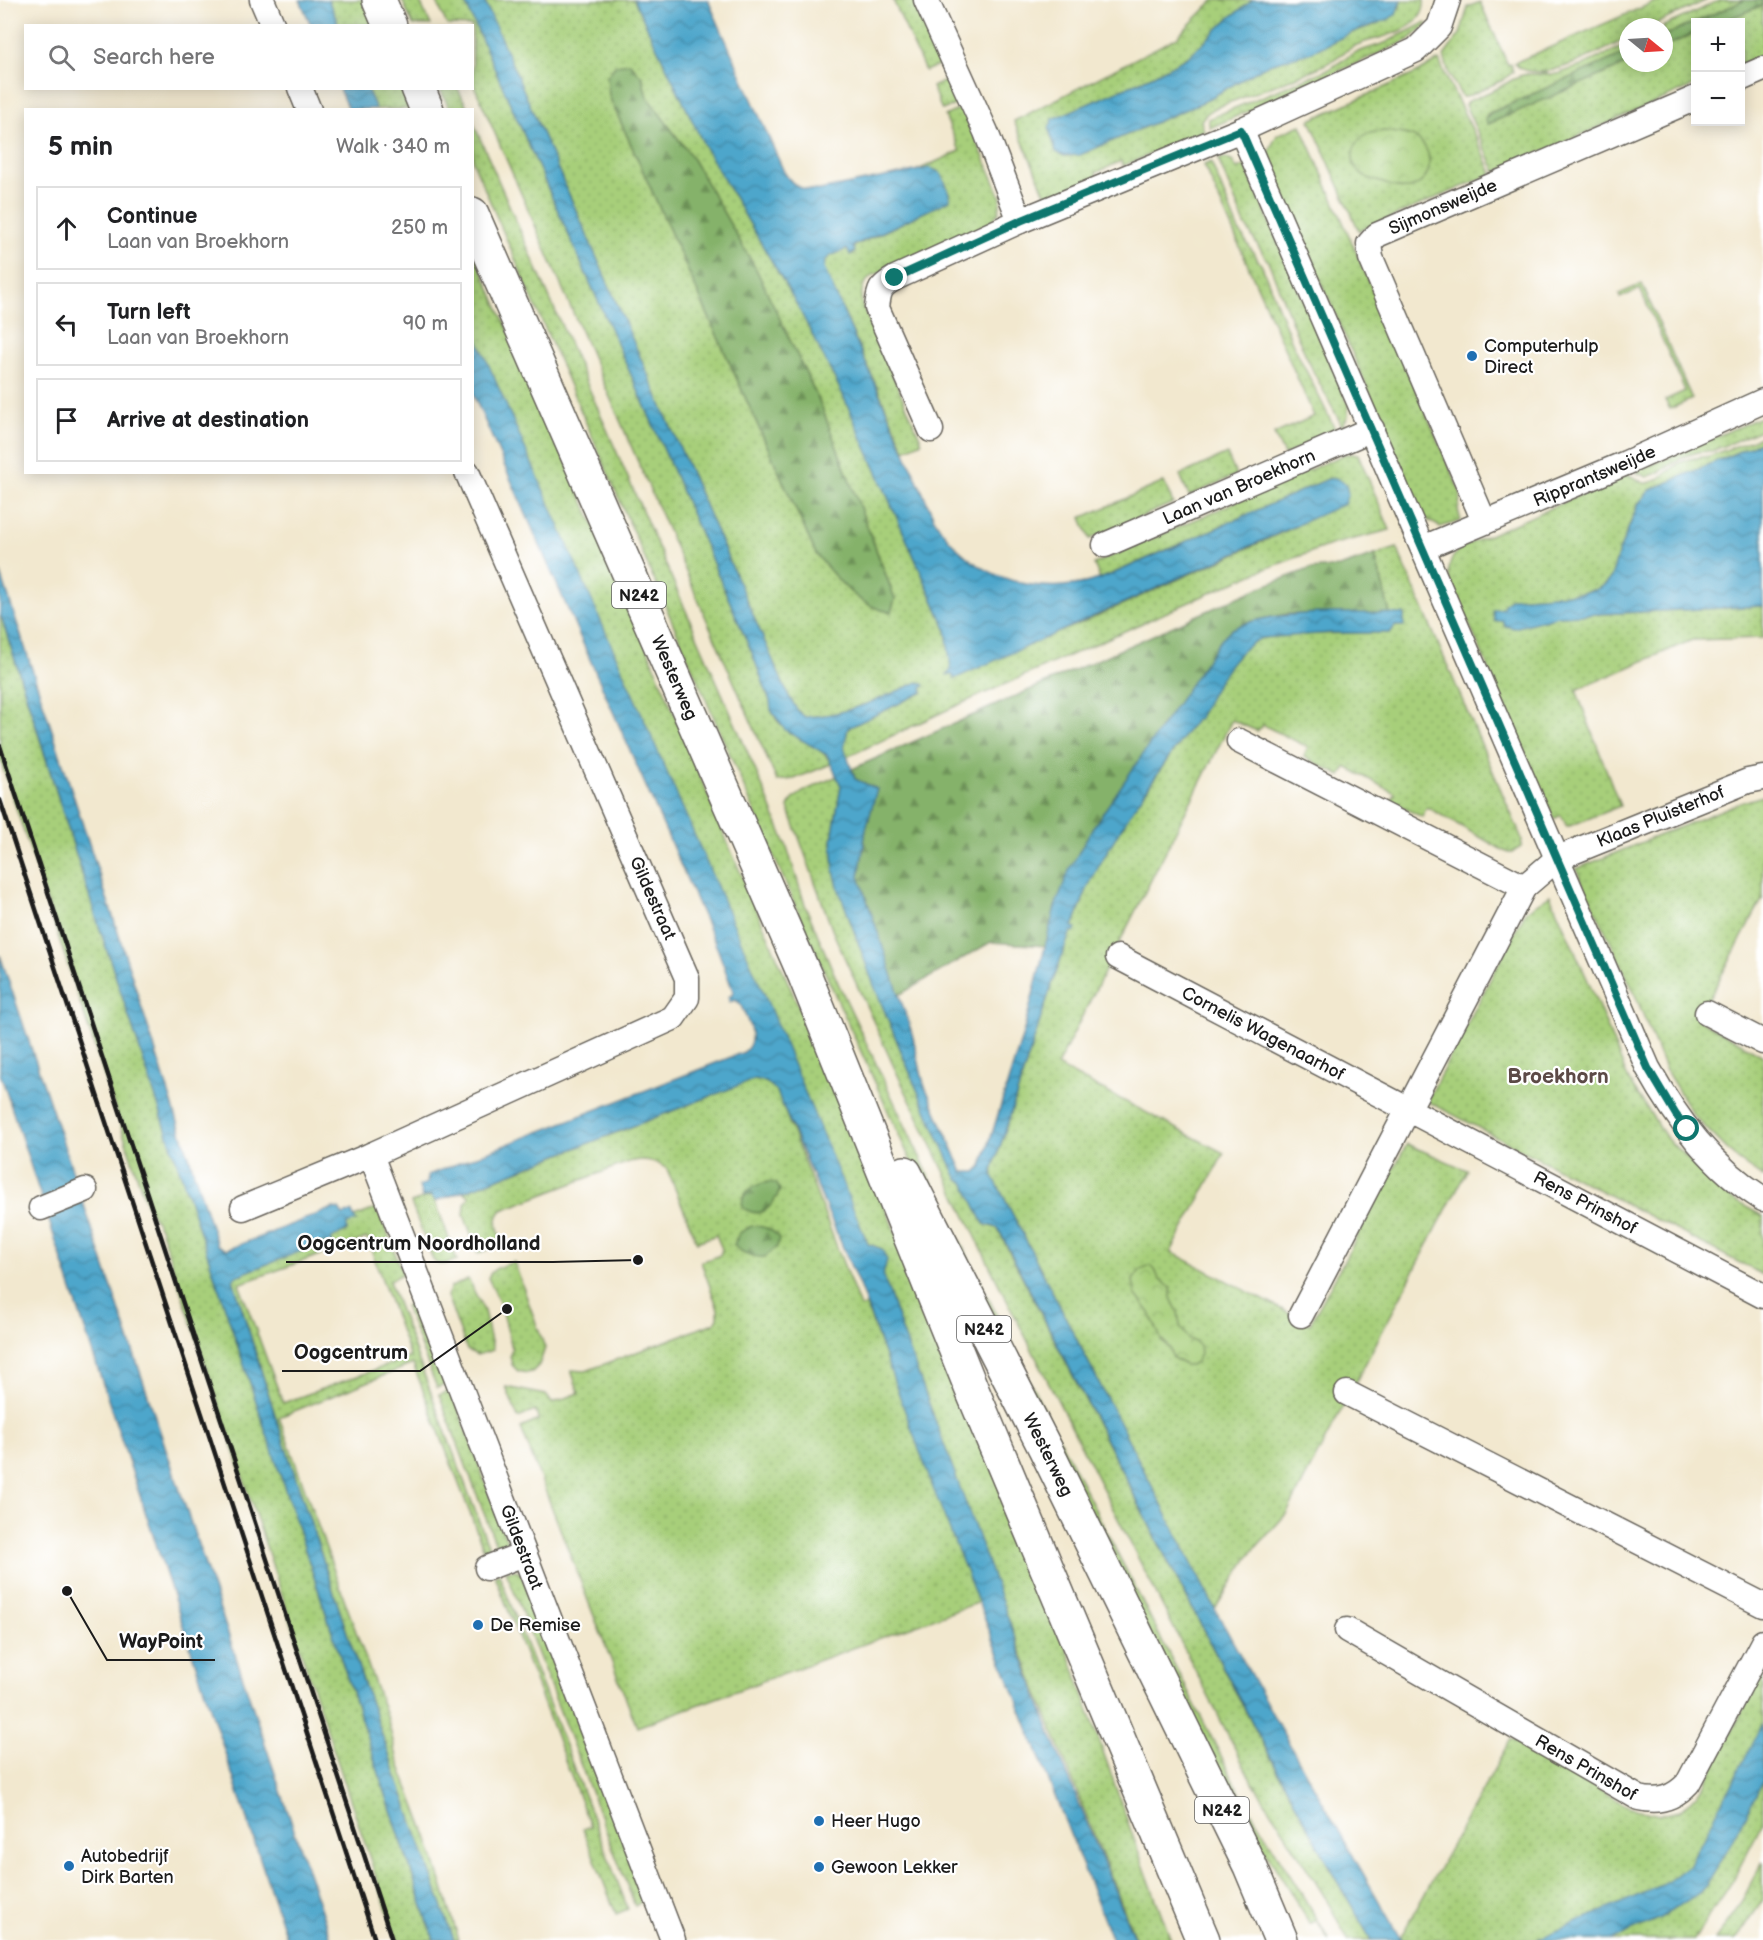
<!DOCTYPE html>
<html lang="en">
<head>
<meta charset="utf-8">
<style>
	:root { --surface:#fff; --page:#f2f2f2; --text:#202124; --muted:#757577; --line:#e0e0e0 }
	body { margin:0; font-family:"Balsamiq Sans",sans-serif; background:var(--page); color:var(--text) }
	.controls { position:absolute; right:18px; top:18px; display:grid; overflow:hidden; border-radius:0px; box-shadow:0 3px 15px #0003 }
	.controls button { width:54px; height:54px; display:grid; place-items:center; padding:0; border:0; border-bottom:2px solid var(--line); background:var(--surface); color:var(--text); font:30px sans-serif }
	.compass { position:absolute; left:1619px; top:18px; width:54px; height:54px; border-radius:50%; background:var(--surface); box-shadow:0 3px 15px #0003; rotate:108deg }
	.stop { position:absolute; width:18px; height:18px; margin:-14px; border:4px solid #0f766e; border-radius:50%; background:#fff }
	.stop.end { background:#0f766e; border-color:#fff; box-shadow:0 2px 6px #0008 }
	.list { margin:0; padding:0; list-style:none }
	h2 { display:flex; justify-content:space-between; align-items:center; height:78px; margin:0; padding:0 24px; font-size:26px }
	h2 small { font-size:20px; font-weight:400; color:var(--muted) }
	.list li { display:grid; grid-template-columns:39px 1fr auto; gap:18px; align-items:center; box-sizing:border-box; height:84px; margin:0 12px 12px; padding:0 12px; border:2px solid var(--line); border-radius:0px }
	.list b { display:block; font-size:22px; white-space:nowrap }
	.list p { margin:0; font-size:20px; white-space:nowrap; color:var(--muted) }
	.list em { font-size:20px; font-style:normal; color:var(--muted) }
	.icon { flex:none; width:33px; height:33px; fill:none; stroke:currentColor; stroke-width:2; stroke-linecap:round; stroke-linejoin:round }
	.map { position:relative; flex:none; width:1763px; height:1940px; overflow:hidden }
	.search { position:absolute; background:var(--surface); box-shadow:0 3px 15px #0003; left:24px; top:24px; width:450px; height:66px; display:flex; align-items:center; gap:15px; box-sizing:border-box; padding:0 21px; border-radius:0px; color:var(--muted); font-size:22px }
	.panel { position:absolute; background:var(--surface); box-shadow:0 3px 15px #0003; left:24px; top:108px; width:450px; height:366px; border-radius:0px }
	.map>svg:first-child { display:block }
	.grass { fill:url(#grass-dots); stroke:#62764b; stroke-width:1.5; fill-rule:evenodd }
	.forest { fill:url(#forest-firs); stroke:#506743; stroke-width:1.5 }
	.park { fill:url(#park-crowns); stroke:#62764b; stroke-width:1.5 }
	.water { fill:url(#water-waves); stroke:#346174; stroke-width:1.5 }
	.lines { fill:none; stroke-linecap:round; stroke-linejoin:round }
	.street-casing { stroke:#67635b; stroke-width:27 }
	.primary-casing { stroke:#67635b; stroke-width:36 }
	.street { stroke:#fff; stroke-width:24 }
	.primary { stroke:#fff; stroke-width:33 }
	.rail { stroke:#1c1c1c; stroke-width:4.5 }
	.route { stroke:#0f766e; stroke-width:8 }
	.poi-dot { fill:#1f6fb2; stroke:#fff; stroke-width:2 }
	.labels { text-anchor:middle; stroke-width:4.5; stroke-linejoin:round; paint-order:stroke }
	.shield { fill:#fff; stroke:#606060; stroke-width:1.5 }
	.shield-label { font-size:16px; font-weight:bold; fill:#1c1c1c }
	.street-label { font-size:18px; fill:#1c1c1c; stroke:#fff }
	.poi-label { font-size:18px; fill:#1c1c1c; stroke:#fff; text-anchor:start }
	.quarter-label { font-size:21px; font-weight:bold; fill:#5c4a47; stroke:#fff }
	.leader { fill:none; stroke:#1c1c1c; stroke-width:2 }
	.callout-dot { fill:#1c1c1c; stroke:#fff; stroke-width:2 }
	.callout-label { font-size:20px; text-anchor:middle; font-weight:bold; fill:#1c1c1c; stroke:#fff; stroke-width:4.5; stroke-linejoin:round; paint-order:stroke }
</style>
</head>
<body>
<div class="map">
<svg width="1763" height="1940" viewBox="0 0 1763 1940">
	<defs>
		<pattern id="grass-dots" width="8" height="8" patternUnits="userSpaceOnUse" patternTransform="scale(1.5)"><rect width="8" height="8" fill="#a7cf7a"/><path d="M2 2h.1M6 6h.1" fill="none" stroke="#8fb169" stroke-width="1.8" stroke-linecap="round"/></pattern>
		<pattern id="forest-firs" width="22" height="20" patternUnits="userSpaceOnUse" patternTransform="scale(1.5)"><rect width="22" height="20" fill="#85b26a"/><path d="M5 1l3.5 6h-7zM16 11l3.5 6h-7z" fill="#6c9056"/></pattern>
		<pattern id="park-crowns" width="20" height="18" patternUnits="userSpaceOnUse" patternTransform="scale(1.5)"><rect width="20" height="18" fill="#a7cf7a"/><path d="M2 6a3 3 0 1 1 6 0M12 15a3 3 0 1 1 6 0" fill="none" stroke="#8fb169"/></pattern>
		<pattern id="water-waves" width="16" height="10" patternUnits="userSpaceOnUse" patternTransform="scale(1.5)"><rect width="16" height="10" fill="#4da6cb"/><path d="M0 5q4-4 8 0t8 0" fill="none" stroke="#3f86a4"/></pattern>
	</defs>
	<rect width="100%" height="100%" fill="#fff"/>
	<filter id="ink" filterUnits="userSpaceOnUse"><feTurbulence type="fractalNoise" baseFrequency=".0167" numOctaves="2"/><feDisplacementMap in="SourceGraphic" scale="12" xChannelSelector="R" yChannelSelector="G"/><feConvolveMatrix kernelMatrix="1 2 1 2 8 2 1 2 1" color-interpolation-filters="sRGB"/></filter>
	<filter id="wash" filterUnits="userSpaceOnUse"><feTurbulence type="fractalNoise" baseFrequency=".008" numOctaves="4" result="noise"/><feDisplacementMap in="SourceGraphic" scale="24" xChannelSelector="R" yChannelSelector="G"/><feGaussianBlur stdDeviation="1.35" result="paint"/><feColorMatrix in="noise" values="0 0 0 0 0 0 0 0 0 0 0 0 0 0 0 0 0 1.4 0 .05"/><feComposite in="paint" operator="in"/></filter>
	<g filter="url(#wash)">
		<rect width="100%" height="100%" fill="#f2e8cf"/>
		<g class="grass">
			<path d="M328,0h36l11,25h-36z"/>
			<path d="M402,0h17l12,25h-18z"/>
			<path d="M436,0h28l180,404 108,249 18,48c3,38 48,35 61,63l-37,15 -17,2 -304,-698 -1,-57 -25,-1z"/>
			<path d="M484,0h150l72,149 89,152 47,92 104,236 7,46 126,-51 218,-98 31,-47 -228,100 -6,-15 251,-110h13l32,76 -60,15 -73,27 -310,138 -100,47 -3,-10 4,-19 75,-36 -1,-4 2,-2 -6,-4c-37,16 -72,34 -113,35l-7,-6 -10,-16zM642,77l5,20 44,59 66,115 63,132 75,196 -4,13 -75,-58 -207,-458z"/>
			<path d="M893,0h21l28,64 -17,7z"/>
			<path d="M1214,0h39l-25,19 -40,38 -36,19 -99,43c-9,16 2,23 11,37l16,-1 125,-54 64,-37 40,-11 44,-21 24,-8 23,-17 1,-7h23c3,30 -41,36 -62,43 -14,4 -24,15 -36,21 -29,14 -60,24 -90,36 -11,4 -30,10 -35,21l3,10 -81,35 -2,-5 -25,12 1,4 -50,21 -33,-77 162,-83z"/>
			<path d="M1659,0h48l-58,27h-21v11c-25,12 -91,51 -114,25z"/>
			<path d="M1720,0h25l-81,36v-9h-2z"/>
			<path d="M1480,2l28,63 3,-1 2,8 -10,8 -37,17h-4l-13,-23 -5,-18 16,-22 8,-27z"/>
			<path d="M1763,5v50l-22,10 -1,-43h-19z"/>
			<path d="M1424,23l4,1 -19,16 -199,88 -2,-9 123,-51 23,-15 31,-10z"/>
			<path d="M1695,33v52l-199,87 -31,-67 3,-4 28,-12 23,-13 8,-2h30l24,-8 47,-22v8l-141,62 -1,5 2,5 141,-61h35v-16z"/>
			<path d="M1439,60c16,39 38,74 53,114l-133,57 -49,-111 107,-47z"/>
			<path d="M950,79l10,24 -18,7 -10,-23z"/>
			<path d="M367,89h36l9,20h-36z"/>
			<path d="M440,89h18l10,20h-18z"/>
			<path d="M962,107l39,90 -2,15 -9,11 -120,54c-8,9 -10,17 -8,28l60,137 -17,8 -81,-182 1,-7 5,-5 17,-7 4,6 4,-3 -2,-5 96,-47c2,-11 -8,-30 -21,-31 -4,-1 -11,2 -15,3l47,-21 -15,-35z"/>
			<path d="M472,120l289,663 26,64 18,58 34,80 113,240 77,155 213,417 88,143h-2l-11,-20 -7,4 -70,-114 -280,-548 -52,-107 -100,-220 -335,-773z"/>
			<path d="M1301,125l160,369 -3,16 3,11 -21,6 -16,-9 -151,-347 -4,-20 8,-16z"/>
			<path d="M1226,158l7,4 4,7 8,-3 103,238v12l-6,10 -29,-55 -15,-33 -29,-75 -24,-38 -27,-66z"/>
			<path d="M1211,162l27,67 24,37 30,76 44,89 -52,24 -10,-21 40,-18 -110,-251z"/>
			<path d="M472,248l159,361 98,237 146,337 187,451 70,200 39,106h-35l-131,-329 -102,-278 -20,-58 -1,-26 -14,-5 -395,-908z"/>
			<path d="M1642,284l50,115 -22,10 -5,-9 20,-9 -45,-102 -20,9 -1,-4z"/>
			<path d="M1763,416v13l-51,22 -13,1 -14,4 -25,16 -13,5 -12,-5z"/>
			<path d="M1763,436v5l-113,49 -12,14 -18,45 -9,28 -5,7 -9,5 -15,4 -70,5 -8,7 -1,18 11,5 44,-12 205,-10v32l-71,2 -116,50 44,116 -53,21 -6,-12 -7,4 -105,-241c-1,-13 2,-23 13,-31l166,-73 15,9h5l9,-3 22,-17 10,-4 20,-3z"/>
			<path d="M1227,454l9,21 -47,21 -9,-21z"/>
			<path d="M1164,482l9,21 -83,36 -9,-21z"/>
			<path d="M1397,548l125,291 -1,8 -8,5h-7l-79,-45 -5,10 -31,-16 4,-8 -49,-26 -5,9 -37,-19 4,-10 -45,-22 -6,6 -25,-11 -175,346 167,87 -53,99 139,72 97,-180 60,26 -180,343 -36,40 -36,56 -222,-433v-8c27,-79 48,-159 78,-237l4,-3 -2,-1c6,-16 11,-32 18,-47 28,-56 69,-108 104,-160 15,-22 35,-67 59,-79 12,-7 27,-5 40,-6 32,-2 64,-2 96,-2l5,-7h8l1,-12h-14l-15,-59z"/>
			<path d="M0,613l92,292 342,1035h-37l-237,-712 -13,-22 -147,-447z"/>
			<path d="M837,776l4,10 -9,53 2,32 5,19 34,93 42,102 43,95 6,2 20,42 13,4c123,238 241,479 374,712h-23l-23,-43 -76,-121 -254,-499 -101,-210 -61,-135 -45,-125c7,-16 34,-23 49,-31z"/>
			<path d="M1763,796v102l-65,121 65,37v121l-24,-16 -45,-45 -29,-47 -31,-77 -58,-123 163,-66z"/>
			<path d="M1550,895l39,88 40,98 39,59 65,60 30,16v59l-336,-174 99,-190z"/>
			<path d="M755,1079c13,2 20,8 25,20l80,208 6,-1 113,296 -342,125 -116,-299 18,-8 -4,-9 -17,7 -12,-31 40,8 6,8 27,-10 -8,-23 15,1 128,-48 4,-5v-9l-17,-47 19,-7 2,-6 -6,-14 -19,7 -30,-73c-13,-9 -23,-11 -38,-7l-127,48c-10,10 -3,21 1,34l-25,9 -14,-38 1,-11 5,-8 -7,-4z"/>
			<path d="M433,1195l24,65c-8,2 -17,8 -24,0l-22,-57z"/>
			<path d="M378,1208l25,66 -14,7 102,272 -5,2 -73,-191 -134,53 109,304 10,40 29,75 32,104h-5l-6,-16 -88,-252 -84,-254 -43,-138 2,-4 90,-34 6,1 -1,-3 17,-9 -1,-7 9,-3 -1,-4zM367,1238l43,119 -127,46 -44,-119z"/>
			<path d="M514,1262l31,86 -6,17 -7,7 -5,1 -9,-2 -6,-6 -2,-10 2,-7 -11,-43 -13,-27c3,-10 17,-13 26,-16z"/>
			<path d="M468,1279l16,32 9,39 -16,5 -10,-5 -20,-54 4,-9z"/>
			<path d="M414,1302l5,3 30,78 -12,5 -32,-82z"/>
			<path d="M451,1390l56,151 -3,6 -6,3 -59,-155z"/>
			<path d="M515,1570l6,3 123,323 -3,6 -6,4 -129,-335z"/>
			<path d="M499,1574l129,335 -12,5 -33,-85 7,-3 -95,-251z"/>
			<path d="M1763,1672v150l-26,50 -43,68h-295l112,-201 120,69 28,7 21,-4 24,-25z"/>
			<path d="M1763,1861v39l-27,40h-21l23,-32z"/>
		</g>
		<g class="forest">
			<path d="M1745,0h18v5l-42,17h-25l-1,11 -31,14v-11z"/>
			<path d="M1628,52l1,11 -141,61 -3,-5 5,-6z"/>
			<path d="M630,63l12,14 5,20 44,59 66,115 63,132 75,196 -4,13c-33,-4 -55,-34 -75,-58l-207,-458 -2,-20 9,-11z"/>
			<path d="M1375,555l15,59h-103l-39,8 -193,285 -9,39 -55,-4 -92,53 -40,-118 7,-48 11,-40 -22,-10 -3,-10 409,-182 48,-18 30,-2z"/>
			<path d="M768,1182l8,1 4,7c-8,17 -17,30 -37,18 -4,-16 11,-23 25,-26z"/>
			<path d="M752,1226c10,0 22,3 27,13l-2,8 -12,10c-10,1 -25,-4 -31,-12l5,-12z"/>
		</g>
		<g class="park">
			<path d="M1384,131c11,2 28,2 36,10 16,15 11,43 -11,47 -9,1 -14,-1 -23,-4 -7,-3 -15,-4 -22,-8 -18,-10 -13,-37 6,-43 5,-1 10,-1 14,-2z"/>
			<path d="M1151,1266l4,4 4,9 12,9v10l7,14 2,14 8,12 11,7 1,9 -4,8 -5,3h-6l-12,-7 -4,-10 -8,-9 -11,-26 -15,-19 -2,-14 7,-10z"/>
		</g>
		<g class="water">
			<path d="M300,0h28l11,25h-28z"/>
			<path d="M464,0h20l304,695 10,16 7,6c41,-1 76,-19 113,-35l7,3 -3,3 1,4 -75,36 -4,19 11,32 22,10 -11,40 -7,48 53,156 12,51 39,88h13l6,-6 41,-132 32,-127 15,-39 22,-39 127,-187c4,-5 8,-10 13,-13 40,-21 126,-16 172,-15v12h-9l-5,7h-58l-70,5c-30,12 -52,57 -64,82l-2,-1c-36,51 -75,104 -104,160 -8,15 -13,32 -19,48l3,1 -2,4 -3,-1c-30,78 -51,158 -78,237v8l222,433 63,115 123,216h-30c-132,-233 -251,-474 -373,-712l-14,-4 -20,-42 -6,-2 -43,-95 -42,-102 -34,-93 -5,-19 -2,-32 9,-53 -14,-31 -42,-25 -14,-20 -1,-9 -18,-48 -108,-249z"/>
			<path d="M634,0h74l76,172c9,15 19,19 36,18l109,-22c4,1 7,2 10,4 5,4 11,22 11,28l-97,46 2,6 -5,3 -3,-6 -17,7 -5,5 -1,7 110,250c36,63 111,84 176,57l218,-96 8,-1 10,6 2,10 -4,10 -390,175 -1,-4h-6l4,-5 -5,-41 -104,-236 -47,-92 -89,-152z"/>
			<path d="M1253,0h148l-5,14 -7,5 -36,13 -44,21 -40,11 -64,37 -125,54 -16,1 -8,-4 -7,-24 4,-9 99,-43 36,-19 40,-38z"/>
			<path d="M339,89h28l9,20h-28z"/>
			<path d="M473,329l292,667 103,248 14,5 5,11 -4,15 20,58 149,404 83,203h-23l-179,-452 -72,-198 -81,-191c-5,-12 -12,-18 -25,-20l-293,113 -27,9 -4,-6 -9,3 -3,-12 8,-3 1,-8 316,-123c16,-14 2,-33 -4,-49l-5,-3 -5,2 -2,-5 4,-2 1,-4 -15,-41 -245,-556z"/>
			<path d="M1763,441v165l-205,10 -44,12 -9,-2 -3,-6 -8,1 -1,-11 9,-2 5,-7 5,-3 70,-5 15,-4 9,-5 5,-7 9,-28 19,-46 11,-13z"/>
			<path d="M0,571l115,352 102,322 9,5 107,-42 6,1 4,6 9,-3 4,9 -9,3v7l-17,8 2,4 -6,2 -1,-3 -89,34 -3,4 43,138 84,254 94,268h-20l-342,-1035 -56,-179 -36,-113z"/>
			<path d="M0,955l331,985h-44l-287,-867z"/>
			<path d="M1763,1723v58l-41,79 -14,23 -9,10 -39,25 -49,22h-75l126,-55 28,-21z"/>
		</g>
	</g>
	<g filter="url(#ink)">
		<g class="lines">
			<g class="street-casing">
				<g id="street">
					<path d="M262,0l11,26"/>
					<path d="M926,0l60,132 34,89"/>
					<path d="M1740,79l23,-10"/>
					<path d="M300,88l9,22"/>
					<path d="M1241,130l407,938c29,52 64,99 115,131"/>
					<path d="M931,430l-54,-122c2,-19 3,-21 18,-30l125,-57 221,-91 175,-80 23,-23 9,-27"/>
					<path id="s1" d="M1484,521l-113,-263 -2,-14 8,-9 319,-137"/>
					<path id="s2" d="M1105,545l267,-116"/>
					<path id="s3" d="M1423,548l203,-85 137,-62"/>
					<path d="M1239,741l285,146"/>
					<path id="s4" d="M1118,957l645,339"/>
					<path d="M1707,1013l56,29"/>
					<path id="s5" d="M371,1155l302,785"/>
					<path d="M41,1208l44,-18"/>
					<path d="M243,1208l128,-53 302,-137 14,-20v-20l-220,-506"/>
					<path id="s6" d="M1301,1315l223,-428 34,-29 190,-77 15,-3"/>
					<path d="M1347,1393l416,212"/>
					<path d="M487,1568l37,-14"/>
					<path id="s7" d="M1347,1630l292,168c20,5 35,0 49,-15l75,-141"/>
				</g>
			</g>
			<g class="primary-casing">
				<g id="primary">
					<path d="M379,0l11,26"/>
					<path d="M418,88l9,22"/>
					<path id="s8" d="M472,214l333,762 167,414 231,550"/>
					<path id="s9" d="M905,1173l140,275 205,418 31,74"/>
				</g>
			</g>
			<use href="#street" class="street"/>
			<use href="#primary" class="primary"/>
			<g class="rail">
				<path d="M0,746l392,1194"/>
				<path d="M0,800l375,1140"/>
			</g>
		</g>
	</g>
	<g class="lines" filter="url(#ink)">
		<path class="route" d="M895,278l125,-57 221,-91 407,938 28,47 11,14"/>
	</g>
	<g class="poi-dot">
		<circle cx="1472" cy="356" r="6"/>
		<circle cx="478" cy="1625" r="6"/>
		<circle cx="819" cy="1821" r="6"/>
		<circle cx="69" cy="1866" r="6"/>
		<circle cx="819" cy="1867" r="6"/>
	</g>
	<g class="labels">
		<g class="shield">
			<rect x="612" y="582" width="54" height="26" rx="4.5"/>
			<rect x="957" y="1316" width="54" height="26" rx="4.5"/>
			<rect x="1195" y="1797" width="54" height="26" rx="4.5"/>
		</g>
		<g class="shield-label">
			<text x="639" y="601">N242</text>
			<text x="984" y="1335">N242</text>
			<text x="1222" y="1816">N242</text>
		</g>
		<g class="street-label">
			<text dy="6" stroke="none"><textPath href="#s1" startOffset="384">Sijmonsweijde</textPath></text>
			<text dy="6" stroke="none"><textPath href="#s3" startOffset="186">Ripprantsweijde</textPath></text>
			<text dy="6" stroke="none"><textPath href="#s2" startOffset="146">Laan van Broekhorn</textPath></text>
			<text dy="6" stroke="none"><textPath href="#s8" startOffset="506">Westerweg</textPath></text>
			<text dy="6" stroke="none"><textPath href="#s6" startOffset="638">Klaas Pluisterhof</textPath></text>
			<text transform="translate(653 898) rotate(66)" y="6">Gildestraat</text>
			<text dy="6" stroke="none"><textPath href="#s4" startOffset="164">Cornelis Wagenaarhof</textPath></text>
			<text dy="6" stroke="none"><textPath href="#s4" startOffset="528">Rens Prinshof</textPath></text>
			<text dy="6" stroke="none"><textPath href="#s9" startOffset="316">Westerweg</textPath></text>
			<text dy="6" stroke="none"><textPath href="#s5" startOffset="420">Gildestraat</textPath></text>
			<text dy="6" stroke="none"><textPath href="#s7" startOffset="276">Rens Prinshof</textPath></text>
		</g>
		<g class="poi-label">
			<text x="1484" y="352">Computerhulp<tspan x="1484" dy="21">Direct</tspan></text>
			<text x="490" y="1631">De Remise</text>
			<text x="831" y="1827">Heer Hugo</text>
			<text x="81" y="1862">Autobedrijf<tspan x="81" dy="21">Dirk Barten</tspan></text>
			<text x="831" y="1873">Gewoon Lekker</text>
		</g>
		<g class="quarter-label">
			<text x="1558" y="1083">Broekhorn</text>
		</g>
	</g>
	<path class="leader" d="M638 1260L553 1262H286M507 1309L420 1371H282M67 1591L107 1660H215"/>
	<g class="callout-dot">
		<circle cx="638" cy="1260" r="6"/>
		<circle cx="507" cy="1309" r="6"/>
		<circle cx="67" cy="1591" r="6"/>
	</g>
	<g class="callout-label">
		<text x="419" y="1250">Oogcentrum Noordholland</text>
		<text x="351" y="1359">Oogcentrum</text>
		<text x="161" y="1648">WayPoint</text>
	</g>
</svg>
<div class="controls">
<button>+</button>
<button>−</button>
</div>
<svg class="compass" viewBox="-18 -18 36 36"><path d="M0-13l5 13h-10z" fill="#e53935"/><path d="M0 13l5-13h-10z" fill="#757577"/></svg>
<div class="stop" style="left:1687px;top:1129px"></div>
<div class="stop end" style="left:895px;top:278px"></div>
<div class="search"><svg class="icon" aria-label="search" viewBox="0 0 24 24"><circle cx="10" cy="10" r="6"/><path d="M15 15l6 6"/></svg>Search here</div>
<section class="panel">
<h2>5 min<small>Walk · 340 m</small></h2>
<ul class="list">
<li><svg class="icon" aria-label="ahead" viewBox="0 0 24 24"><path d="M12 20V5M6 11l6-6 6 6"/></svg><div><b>Continue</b><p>Laan van Broekhorn</p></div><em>250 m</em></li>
<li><svg class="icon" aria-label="left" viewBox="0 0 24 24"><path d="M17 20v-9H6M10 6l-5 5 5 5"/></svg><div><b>Turn left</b><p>Laan van Broekhorn</p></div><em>90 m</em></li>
<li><svg class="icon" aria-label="arrive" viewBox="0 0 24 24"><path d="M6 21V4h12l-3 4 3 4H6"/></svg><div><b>Arrive at destination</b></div></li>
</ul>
</section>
</div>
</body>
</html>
